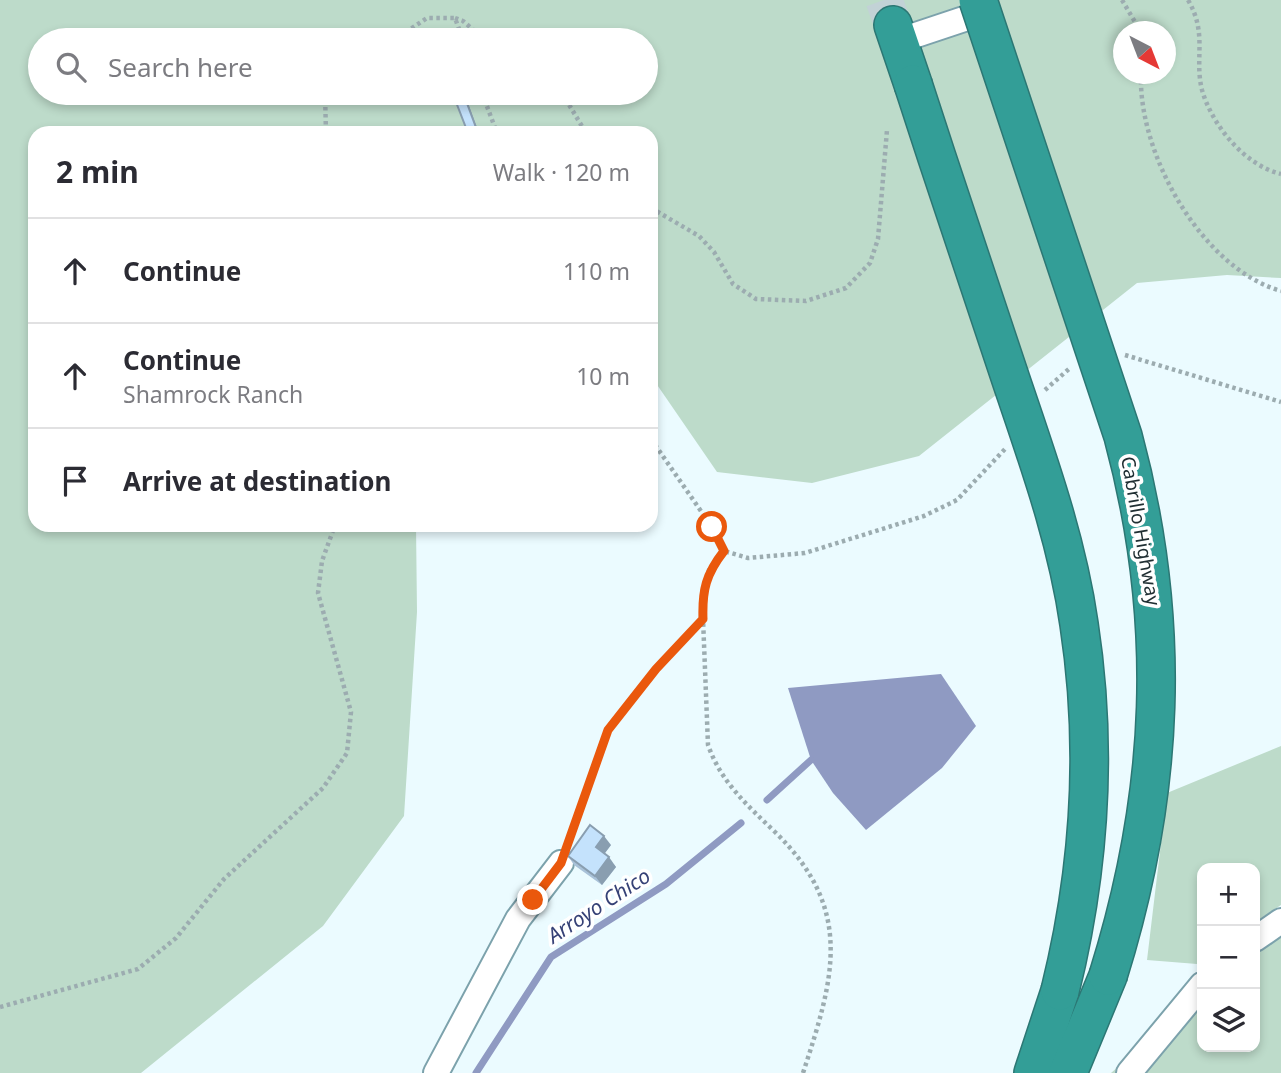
<!DOCTYPE html>
<html lang="en">
<head>
<meta charset="utf-8">
<style>
	:root { --surface:#fff; --page:#f7f7f7; --text:#2b2b33; --muted:#7c7c81; --line:#e1e1e2 }
	body { margin:0; font-family:"Noto Sans",sans-serif; background:var(--page); color:var(--text) }
	.controls { position:absolute; right:21px; bottom:21px; display:grid; overflow:hidden; border-radius:14px; box-shadow:0 4px 10px #0003 }
	.controls button { width:63px; height:63px; display:grid; place-items:center; padding:0; border:0; border-bottom:2px solid var(--line); background:var(--surface); color:var(--text); font:35px sans-serif }
	.compass { position:absolute; left:1113px; top:21px; width:63px; height:63px; border-radius:50%; background:var(--surface); box-shadow:0 4px 10px #0003; rotate:138deg }
	.stop { position:absolute; width:21px; height:21px; margin:-16px; border:5px solid #ea580c; border-radius:50%; background:#fff }
	.stop.end { background:#ea580c; border-color:#fff; box-shadow:0 2px 7px #0008 }
	.list { margin:0; padding:0; list-style:none }
	h2 { display:flex; justify-content:space-between; align-items:center; height:91px; margin:0; padding:0 28px; font-size:30px }
	h2 small { font-size:23px; font-weight:400; color:var(--muted) }
	.list li { display:grid; grid-template-columns:46px 1fr auto; gap:21px; align-items:center; box-sizing:border-box; height:105px; padding:0 28px; border-top:2px solid var(--line) }
	.list b { display:block; font-size:26px; white-space:nowrap }
	.list p { margin:0; font-size:23px; white-space:nowrap; color:var(--muted) }
	.list em { font-size:23px; font-style:normal; color:var(--muted) }
	.icon { flex:none; width:38px; height:38px; fill:none; stroke:currentColor; stroke-width:2; stroke-linecap:round; stroke-linejoin:round }
	.map { position:relative; flex:none; width:1281px; height:1073px; overflow:hidden }
	.search { position:absolute; background:var(--surface); box-shadow:0 4px 10px #0003; left:28px; top:28px; width:630px; height:77px; display:flex; align-items:center; gap:18px; box-sizing:border-box; padding:0 24px; border-radius:38px; color:var(--muted); font-size:26px }
	.panel { position:absolute; background:var(--surface); box-shadow:0 4px 10px #0003; left:28px; top:126px; width:630px; height:406px; border-radius:21px }
	.map>svg:first-child { display:block }
	.green { fill:#bddbca; fill-rule:evenodd }
	.water { fill:#8f9ac2 }
	.lines { fill:none; stroke-linecap:round; stroke-linejoin:round }
	.stream { stroke:#8f9ac2; stroke-width:7 }
	.highway-tunnel { stroke:#c2d2d6; stroke-width:37; stroke-dasharray:37 18; stroke-linecap:butt }
	.minor-casing { stroke:#7ca2ac; stroke-width:28 }
	.highway-casing { stroke:#2c7774; stroke-width:40 }
	.path { stroke:#9cacb0; stroke-width:4.5; stroke-dasharray:3.5 3.5; stroke-linecap:butt }
	.minor { stroke:#fff; stroke-width:24 }
	.highway { stroke:#339e97; stroke-width:37 }
	.highway-bridge-casing { stroke:#2c7774; stroke-width:40; stroke-linecap:butt }
	.highway-bridge { stroke:#339e97; stroke-width:37 }
	.wall { fill:#a9c2d9 }
	.shaded-wall { fill:#899eb0 }
	.building { fill:#c4e2fc; stroke:#899eb0; stroke-width:2 }
	.route { stroke:#ea580c; stroke-width:9 }
	.labels { text-anchor:middle; stroke-width:7; stroke-linejoin:round; paint-order:stroke }
	.street-label { font-size:19px; fill:#202f33; stroke:#fff }
	.water-label { font-size:21px; font-style:italic; fill:#364176; stroke:#fff }
</style>
</head>
<body>
<div class="map">
<svg width="1281" height="1073" viewBox="0 0 1281 1073">
	<rect width="100%" height="100%" fill="#ebfbff"/>
	<g class="green">
		<path d="M0,0h1281v278l-54,-3 -90,8 -218,173 -107,27 -95,-11 -66,-96v-243h-616v392h381l1,87 -13,204 -81,110 -182,147h-141zM1124,32h42v42h-42zM40,40h606v53h-606z"/>
		<path d="M1281,746v159l-26,17v-54h-53v90l-5,6 -50,-4 20,-167z"/>
		<path d="M1281,937v136h-170l91,-80v54h53v-92z"/>
	</g>
	<path class="water" d="M941,674l35,52 -34,42 -76,62 -33,-37 -22,-33 -23,-72z"/>
	<g class="lines">
		<g class="stream">
			<path d="M767,800l44,-40"/>
			<path d="M476,1073l75,-116 115,-73 75,-61"/>
		</g>
		<path class="highway-tunnel" d="M884,0l9,25"/>
		<g class="minor-casing">
			<g id="minor">
				<path d="M898,41l84,-28"/>
				<path d="M1255,939l26,-18"/>
				<path d="M436,1073l82,-154 43,-56"/>
				<path d="M1129,1073l73,-88"/>
			</g>
		</g>
		<g class="highway-casing">
			<g id="highway">
				<path d="M893,25l20,59"/>
				<path d="M1033,1073l27,-82"/>
				<path d="M1068,1073l40,-97"/>
			</g>
		</g>
		<g class="path">
			<path d="M1122,0l19,32"/>
			<path d="M1188,0c20,34 6,58 14,90 10,35 42,75 79,84"/>
			<path d="M455,18l8,3 22,19"/>
			<path d="M394,40l33,-22h28l8,22"/>
			<path d="M1141,74c-3,79 60,194 140,217"/>
			<path d="M325,93l1,40"/>
			<path d="M482,93l15,40"/>
			<path d="M562,93l24,40"/>
			<path d="M651,208l48,28 15,16 19,32 23,15 50,2 40,-13 24,-25 8,-24 9,-109"/>
			<path d="M1125,355l156,47"/>
			<path d="M1045,390l25,-22"/>
			<path d="M651,439l61,88 12,24"/>
			<path d="M568,842l40,-113 48,-60 46,-49"/>
			<path d="M0,1007l138,-38 38,-31 48,-59 99,-91 24,-35 4,-41 -33,-119 4,-32 13,-36"/>
			<path d="M803,1073c31,-95 52,-163 -28,-241 -28,-27 -54,-50 -67,-87l-6,-152 7,-23 15,-19 24,7 57,-5 119,-37 33,-16 48,-51"/>
		</g>
		<use href="#minor" class="minor"/>
		<use href="#highway" class="highway"/>
		<g class="highway-bridge-casing">
			<g id="highway-bridge">
				<path d="M978,0l145,436c50,185 42,358 -15,540"/>
				<path d="M913,84c32,99 65,198 98,296 27,80 56,160 68,244 19,124 11,246 -19,367"/>
			</g>
		</g>
		<use href="#highway-bridge" class="highway-bridge"/>
	</g>
	<path class="wall" d="M611,845l-7,9 12,13 -14,18 -28,-20 -6,-9z"/>
	<g class="shaded-wall">
		<path d="M465,98l3,5 11,30h-1z"/>
		<path d="M604,836l7,9 -9,12 -6,-10z"/>
		<path d="M609,857l7,10 -14,18 -7,-9z"/>
	</g>
	<g class="building">
		<path d="M465,98l13,35h-10l-12,-31z"/>
		<path d="M590,825l14,11 -8,11 13,10 -14,19 -27,-20z"/>
	</g>
	<g class="lines">
		<path class="route" d="M533,900l28,-37 47,-133 48,-61 47,-50c-1,-29 3,-45 21,-68l-12,-24"/>
	</g>
	<g class="labels">
		<g class="street-label">
			<text transform="translate(1141 531) rotate(80)" y="7">Cabrillo Highway</text>
		</g>
		<g class="water-label">
			<text transform="translate(599 906) rotate(-33)" y="7">Arroyo Chico</text>
		</g>
	</g>
</svg>
<div class="controls">
<button>+</button>
<button>−</button>
<button><svg class="icon" aria-label="layers" viewBox="0 0 24 24"><path d="M12 4l9 5-9 5-9-5zM3 14l9 5 9-5"/></svg></button>
</div>
<svg class="compass" viewBox="-18 -18 36 36"><path d="M0-13l5 13h-10z" fill="#e53935"/><path d="M0 13l5-13h-10z" fill="#7c7c81"/></svg>
<div class="stop" style="left:712px;top:527px"></div>
<div class="stop end" style="left:533px;top:900px"></div>
<div class="search"><svg class="icon" aria-label="search" viewBox="0 0 24 24"><circle cx="10" cy="10" r="6"/><path d="M15 15l6 6"/></svg>Search here</div>
<section class="panel">
<h2>2 min<small>Walk · 120 m</small></h2>
<ul class="list">
<li><svg class="icon" aria-label="ahead" viewBox="0 0 24 24"><path d="M12 20V5M6 11l6-6 6 6"/></svg><div><b>Continue</b></div><em>110 m</em></li>
<li><svg class="icon" aria-label="ahead" viewBox="0 0 24 24"><path d="M12 20V5M6 11l6-6 6 6"/></svg><div><b>Continue</b><p>Shamrock Ranch</p></div><em>10 m</em></li>
<li><svg class="icon" aria-label="arrive" viewBox="0 0 24 24"><path d="M6 21V4h12l-3 4 3 4H6"/></svg><div><b>Arrive at destination</b></div></li>
</ul>
</section>
</div>
</body>
</html>
